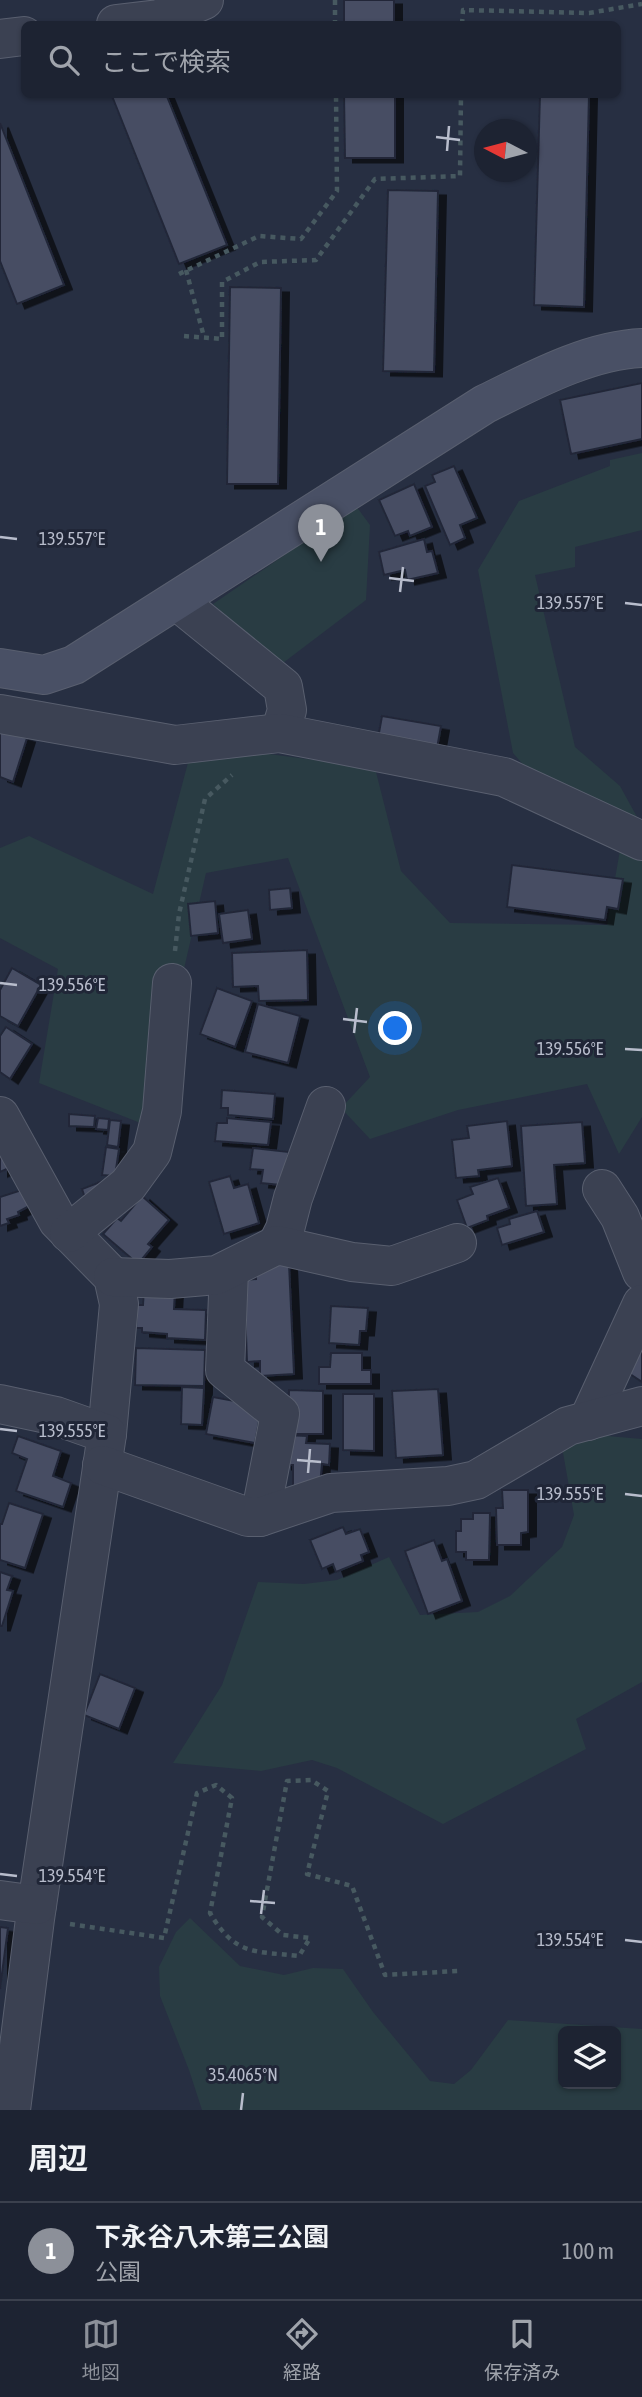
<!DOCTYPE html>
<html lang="ja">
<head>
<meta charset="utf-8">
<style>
	:root { --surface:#1d2332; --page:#2a2f3e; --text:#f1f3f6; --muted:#a0a4ac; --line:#3b404d; --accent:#8c9099 }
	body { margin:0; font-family:"Asap Condensed","Noto Sans JP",sans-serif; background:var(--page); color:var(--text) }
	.controls { position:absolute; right:21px; bottom:21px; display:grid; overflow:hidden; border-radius:10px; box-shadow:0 2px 5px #0004 }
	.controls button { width:63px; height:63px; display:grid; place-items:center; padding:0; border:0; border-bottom:2px solid var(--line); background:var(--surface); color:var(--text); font:35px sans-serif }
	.compass { position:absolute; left:474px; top:119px; width:63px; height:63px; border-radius:50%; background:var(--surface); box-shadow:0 2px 5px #0004; rotate:276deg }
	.you { position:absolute; left:396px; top:1029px; width:24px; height:24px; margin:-18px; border:5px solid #fff; border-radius:50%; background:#1a73e8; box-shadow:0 0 0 10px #1a73e833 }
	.badge { display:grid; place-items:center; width:46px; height:46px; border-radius:50%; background:var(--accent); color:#fff; font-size:23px; font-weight:700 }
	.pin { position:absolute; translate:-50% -58px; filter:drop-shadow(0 2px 4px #0008) }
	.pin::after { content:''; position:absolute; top:37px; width:24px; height:21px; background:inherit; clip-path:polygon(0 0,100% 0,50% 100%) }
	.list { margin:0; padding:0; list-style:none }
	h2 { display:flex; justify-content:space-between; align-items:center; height:91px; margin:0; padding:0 28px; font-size:30px }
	h2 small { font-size:23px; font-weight:400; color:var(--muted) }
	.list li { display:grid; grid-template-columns:46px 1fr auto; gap:21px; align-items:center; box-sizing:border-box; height:98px; padding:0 28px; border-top:2px solid var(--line) }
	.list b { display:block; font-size:26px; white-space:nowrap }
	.list p { margin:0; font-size:23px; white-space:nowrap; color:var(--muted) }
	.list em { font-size:23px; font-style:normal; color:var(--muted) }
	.icon { flex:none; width:38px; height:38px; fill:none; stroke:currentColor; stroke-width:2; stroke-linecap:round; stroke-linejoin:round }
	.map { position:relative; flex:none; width:642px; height:2110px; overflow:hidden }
	.search { position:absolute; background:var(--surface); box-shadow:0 2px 5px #0004; left:21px; right:21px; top:21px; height:77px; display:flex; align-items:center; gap:18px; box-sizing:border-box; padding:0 24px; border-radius:10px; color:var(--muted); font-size:26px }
	.sheet { height:189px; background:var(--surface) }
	nav { display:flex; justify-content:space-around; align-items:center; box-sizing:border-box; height:98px; border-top:2px solid var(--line); background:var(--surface); font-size:19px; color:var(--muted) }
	nav a { display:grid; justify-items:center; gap:4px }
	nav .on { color:var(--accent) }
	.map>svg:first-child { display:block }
	.green { fill:#293c43; fill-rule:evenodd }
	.building { fill:#464e64; stroke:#222839; stroke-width:2; filter:url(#shadow) }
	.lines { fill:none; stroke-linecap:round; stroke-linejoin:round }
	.street-casing { stroke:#595f6f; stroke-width:40 }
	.secondary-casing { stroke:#595f6f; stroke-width:40 }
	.path { stroke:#475960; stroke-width:4.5; stroke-dasharray:5 5; stroke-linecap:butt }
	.street { stroke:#3b4152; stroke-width:38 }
	.secondary { stroke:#495065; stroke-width:38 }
	.ticks { fill:none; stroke:#b8bdcc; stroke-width:2.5 }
	.ticks-label { font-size:18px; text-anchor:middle; fill:#b8bdcc; stroke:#202637; stroke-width:6; stroke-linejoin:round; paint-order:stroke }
</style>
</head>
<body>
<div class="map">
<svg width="642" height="2110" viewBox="0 0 642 2110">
	<defs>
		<filter id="shadow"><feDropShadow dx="8" dy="4.5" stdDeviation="0" flood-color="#0009"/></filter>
	</defs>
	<rect width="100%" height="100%" fill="#272f42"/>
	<g class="green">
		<path d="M642,453v77l-67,17v20l-40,8 40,172 45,39 22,40v291l-23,37 -32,-70 -129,26 -88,29 -29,-31 29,-31 -82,-219 -82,15 -58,253 -109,-43 19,-114 -58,-31v-90l29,-12 124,58 40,-150 182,24 26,103 49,52 157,2 13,-75 -60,-43 -47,-54 -35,-183 41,-69 91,-35v-6z"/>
		<path d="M356,506l14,19 -4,75 -87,66 -66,-62z"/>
		<path d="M584,1434l58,5v243l-66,37 10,30 -143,75 -106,-56 -25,-8 -51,11 -88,-8 49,-78 36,-103 46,2 33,-4 52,-23 31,58 58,-3 32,-16 52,-49 12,-32 -12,-68z"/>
		<path d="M190,1918l50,48 44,9 29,-7 30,1 30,43 57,69 24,3 17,-14 37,-50 134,9v81h-440l-13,-40 -29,-74 -1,-29 17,-35zM563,2031h53v53h-53z"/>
	</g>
	<g class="building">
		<rect x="344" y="0" width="50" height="24"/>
		<path d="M115,94h51l61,151 -48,19 -67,-168z"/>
		<path d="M344,94h51v64h-50z"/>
		<path d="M540,94h49l-5,213 -50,-2z"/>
		<path d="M0,123l64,162 -47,19 -17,-43z"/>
		<path d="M388,190l50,1 -4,181 -51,-1z"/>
		<path d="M230,287l51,1 -3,196h-51z"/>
		<path d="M642,383v56l-71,15 -11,-54z"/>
		<path d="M454,466l23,52 -17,7 5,13 -15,7 -25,-59 10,-4 -3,-7z"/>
		<path d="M414,484l18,43 -22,9 -2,-5 -13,5 -16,-36z"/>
		<path d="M424,539l3,13 5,-1 6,22 -31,7 -2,-10 -21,5 -5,-23z"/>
		<path d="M382,716l59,10 -5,28 -59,-10z"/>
		<path d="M0,730l27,8 -14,44 -13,-5z"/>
		<path d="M512,865l111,14 -5,30 -11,-2 -2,13 -98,-13z"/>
		<path d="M290,888l2,20 -22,2 -1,-20z"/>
		<path d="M215,901l3,32 -27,3 -3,-32z"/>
		<path d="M248,910l4,29 -29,4 -4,-29z"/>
		<path d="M307,950l1,50 -49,1 -1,-15 -25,1 -1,-34z"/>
		<path d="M12,968l29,17 -23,41 -18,-10v-26z"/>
		<path d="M217,988l35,13 -17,46 -35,-13z"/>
		<path d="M258,1004l42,12 -12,47 -43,-11z"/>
		<path d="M6,1027l26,17 -22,35 -10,-7v-36z"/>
		<path d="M222,1090l53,4 -2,25 -45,-4v-7h-7z"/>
		<path d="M69,1114l26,2 -1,11 -25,-1z"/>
		<path d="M98,1118l11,1 -1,11 -12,-1z"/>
		<path d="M227,1118l44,4 -3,23 -53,-4 2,-18h10z"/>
		<path d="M110,1120l11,1 -3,26 -11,-2z"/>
		<path d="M507,1121l5,45 -34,4 1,6 -23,2 -4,-38 17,-2 -2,-12z"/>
		<path d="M582,1122l3,41 -31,2 3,39 -31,2 -5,-80z"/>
		<path d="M0,1147l9,21 -9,4z"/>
		<path d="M106,1147l13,2 -4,27 -13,-1z"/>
		<path d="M253,1148l36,4 -8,33 -20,-2 2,-13 -13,-1z"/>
		<path d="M230,1176l4,12 14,-4 11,39 -35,11 -15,-52z"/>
		<path d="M498,1178l11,30 -22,8 1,4 -21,8 -10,-28 16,-6 -3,-7z"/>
		<path d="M108,1179l-22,22 -4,-12z"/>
		<path d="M28,1188l5,16 -15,8 1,3 -12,4 2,4 -9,3v-29z"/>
		<path d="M142,1196l27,24 -21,24 4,3 -14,17 -35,-30 14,-16 4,3z"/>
		<path d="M537,1211l7,21 -42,13 -5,-17 13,-4 -1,-5z"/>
		<path d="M289,1264l5,110 -34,2v-15l-13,1 -3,-82 12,-1v-13z"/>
		<path d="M144,1288l31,1 -1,20 32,1 -1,30 -38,-2v-4l-25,-2v-4h-6l1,-23h6z"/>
		<path d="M331,1306l37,2 -2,23h-6l-1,14 -30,-2z"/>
		<path d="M642,1343v39l-15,-10z"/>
		<path d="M136,1348l69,2 -1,36 -69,-1z"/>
		<path d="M331,1353h31v17h9v14h-52v-17h11z"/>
		<path d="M182,1387l22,1 -2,37 -21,-1z"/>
		<path d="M438,1389l5,66 -47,3 -4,-67z"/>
		<path d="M289,1390l34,1v43h-35z"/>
		<path d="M343,1394h31v57l-31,-1z"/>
		<path d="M213,1397l49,9 -7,37 -49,-9z"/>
		<path d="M285,1435l22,1 -1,7 24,1 -1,21 -7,-1 -2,21 -27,8v-28h-9z"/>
		<path d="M18,1436l43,15 -8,25 18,7 -8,24 -47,-16 11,-32 -15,-6z"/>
		<path d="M502,1490h26v42l-7,1v12h-24l-1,-37h7z"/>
		<path d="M9,1503l34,11 -18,54 -25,-8v-36h2z"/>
		<path d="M473,1513h17l-1,47h-23v-8h-10v-21h5v-12h12z"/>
		<path d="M343,1527l3,7 14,-5 9,23 -8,3 2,6 -27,11 -3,-8 -11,5 -12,-29z"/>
		<path d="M434,1540l8,21 5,-2 15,42 -34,13 -23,-63z"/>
		<path d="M0,1572l12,4 -5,14 6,1 -11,35h-2z"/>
		<path d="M100,1674l35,14 -16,41 -35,-14z"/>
		<path d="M0,1927l8,1 -8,61z"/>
	</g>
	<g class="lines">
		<g class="street-casing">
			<g id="street">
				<path d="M116,24l43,-5 45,-19"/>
				<path d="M0,39l24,-3"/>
				<path d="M177,601l106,86 4,23 -7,23"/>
				<path d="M0,714l175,31 105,-12 224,44 138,64"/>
				<path d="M0,1116l58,105 55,56 6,27 -12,130"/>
				<path d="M602,1189l18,28 22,55"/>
				<path d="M69,1233l59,-48 24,-33 10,-41 10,-128"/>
				<path d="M277,1245l8,-16 8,-31 33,-92"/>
				<path d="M229,1270l-4,100 55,44 -20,103"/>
				<path d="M113,1277l57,2 47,-4 60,-30 75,17 40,4 65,-23"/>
				<path d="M0,1404l56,12 51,18 -72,485 -24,191"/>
				<path d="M588,1421l54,-117"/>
				<path d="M102,1465l146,52h12l71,-24 117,-7 28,-6 92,-54 74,-20"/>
				<path d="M0,1900l37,5"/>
			</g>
		</g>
		<g class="secondary-casing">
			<path id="secondary" d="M0,668l44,7 30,-10 411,-261c47,-23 104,-54 157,-56"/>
		</g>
		<g class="path">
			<path d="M335,0v24"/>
			<path d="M462,24l1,-14 126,3 53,-9"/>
			<path d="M186,270l18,67"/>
			<path d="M179,274l80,-38 42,3 36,-48 -1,-97"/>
			<path d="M184,336l38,3v-57l38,-20 56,-2 59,-81 85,-3 1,-82"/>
			<path d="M175,951l4,-37 26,-115 27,-24"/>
			<path d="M70,1924l94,14 33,-145 19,-8 16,13 -22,115c25,43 45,38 89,43l11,-18 -27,-3 -21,-18 25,-136 24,-1 17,11 -21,83 45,12 33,89 73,-4"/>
		</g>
		<use href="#street" class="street"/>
		<use href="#secondary" class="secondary"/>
	</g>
	<path class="ticks" d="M436,137l24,3M447,151l2,-25M0,537l17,2M389,578l25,3M400,592l3,-25M625,603l17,2M0,983l17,2M343,1019l24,3M354,1033l3,-25M625,1049l17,1M0,1429l17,2M297,1460l24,2M308,1473l2,-24M625,1494l17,2M0,1874l17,2M250,1901l25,2M261,1914l3,-24M625,1940l17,2M241,2110l2,-17"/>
	<g class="ticks-label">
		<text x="72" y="545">139.557°E</text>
		<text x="570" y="609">139.557°E</text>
		<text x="72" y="991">139.556°E</text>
		<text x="570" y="1055">139.556°E</text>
		<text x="72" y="1437">139.555°E</text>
		<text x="570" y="1500">139.555°E</text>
		<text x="72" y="1882">139.554°E</text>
		<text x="570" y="1946">139.554°E</text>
		<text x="243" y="2081">35.4065°N</text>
	</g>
</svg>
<div class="controls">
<button><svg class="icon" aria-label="layers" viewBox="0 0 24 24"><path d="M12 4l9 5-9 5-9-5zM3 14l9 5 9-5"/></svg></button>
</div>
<svg class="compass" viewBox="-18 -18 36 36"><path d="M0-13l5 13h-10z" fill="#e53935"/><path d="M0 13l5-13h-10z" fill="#a0a4ac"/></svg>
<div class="you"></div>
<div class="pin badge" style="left:321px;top:562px">1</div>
<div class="search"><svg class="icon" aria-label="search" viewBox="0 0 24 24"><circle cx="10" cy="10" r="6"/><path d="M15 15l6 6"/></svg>ここで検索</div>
</div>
<section class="sheet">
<h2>周辺<small></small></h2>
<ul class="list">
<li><span class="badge">1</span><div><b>下永谷八木第三公園</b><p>公園</p></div><em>100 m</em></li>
</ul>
</section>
<nav>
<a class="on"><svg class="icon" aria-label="map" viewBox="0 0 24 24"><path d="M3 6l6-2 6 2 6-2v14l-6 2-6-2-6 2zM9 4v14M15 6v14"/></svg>地図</a>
<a><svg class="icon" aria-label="directions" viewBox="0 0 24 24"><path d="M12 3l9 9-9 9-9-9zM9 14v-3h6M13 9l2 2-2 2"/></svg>経路</a>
<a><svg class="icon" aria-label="saved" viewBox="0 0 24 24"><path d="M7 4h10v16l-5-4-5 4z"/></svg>保存済み</a>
</nav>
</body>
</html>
